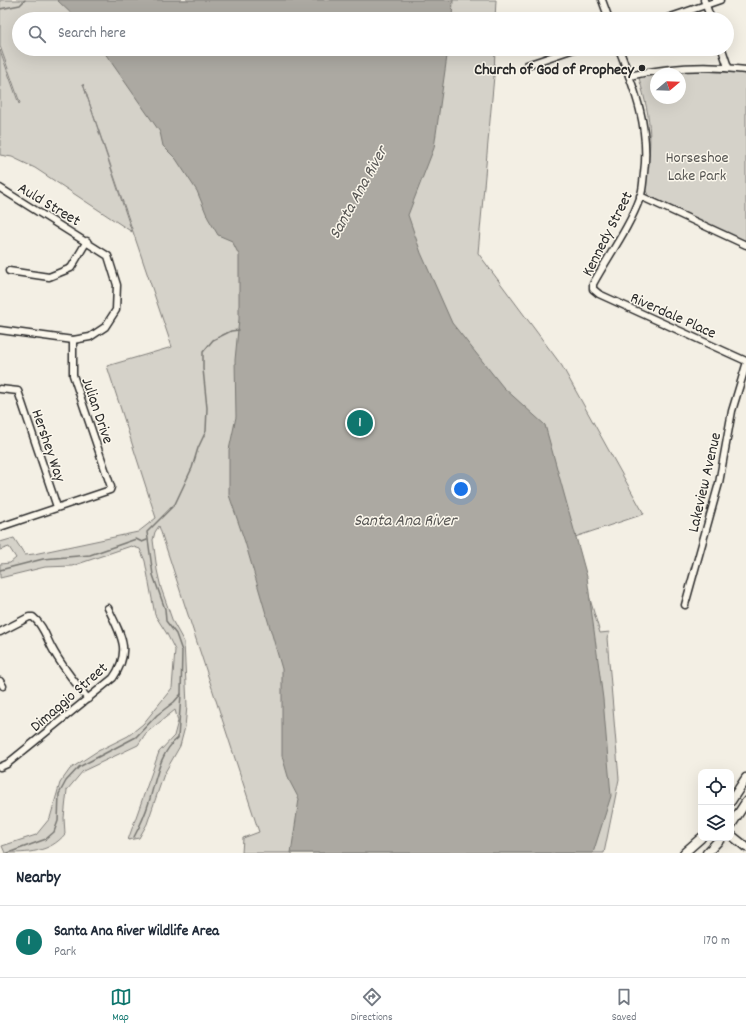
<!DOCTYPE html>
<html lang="en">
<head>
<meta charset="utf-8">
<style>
	:root { --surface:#fff; --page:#f6f6f7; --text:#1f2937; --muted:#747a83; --line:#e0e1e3; --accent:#0f766e }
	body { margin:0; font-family:Dekko,sans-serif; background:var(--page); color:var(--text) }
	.controls { position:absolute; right:12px; bottom:12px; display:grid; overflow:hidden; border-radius:8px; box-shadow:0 4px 16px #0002 }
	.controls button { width:36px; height:36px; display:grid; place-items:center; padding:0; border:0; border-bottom:1px solid var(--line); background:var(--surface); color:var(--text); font:20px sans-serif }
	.compass { position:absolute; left:650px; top:68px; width:36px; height:36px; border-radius:50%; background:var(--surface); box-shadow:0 4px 16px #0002; rotate:71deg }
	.you { position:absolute; left:461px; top:489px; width:14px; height:14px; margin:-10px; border:3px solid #fff; border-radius:50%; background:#1a73e8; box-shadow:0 0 0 6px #1a73e833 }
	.badge { display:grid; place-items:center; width:26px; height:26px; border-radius:50%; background:var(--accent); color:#fff; font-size:13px; font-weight:700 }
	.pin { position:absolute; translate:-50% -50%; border:2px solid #fff; box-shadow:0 1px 4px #0006 }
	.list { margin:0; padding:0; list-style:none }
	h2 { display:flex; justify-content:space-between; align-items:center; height:52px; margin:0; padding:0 16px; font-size:17px }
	h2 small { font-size:13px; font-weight:400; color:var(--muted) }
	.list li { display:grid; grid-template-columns:26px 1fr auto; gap:12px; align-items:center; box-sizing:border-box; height:72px; padding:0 16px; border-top:1px solid var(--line) }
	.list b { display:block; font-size:15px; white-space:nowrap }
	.list p { margin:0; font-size:13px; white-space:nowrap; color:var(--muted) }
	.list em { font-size:13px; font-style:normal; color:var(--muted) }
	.icon { flex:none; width:22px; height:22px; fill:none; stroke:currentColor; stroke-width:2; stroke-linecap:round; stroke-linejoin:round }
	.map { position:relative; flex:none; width:746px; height:853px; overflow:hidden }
	.search { position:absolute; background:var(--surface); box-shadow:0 4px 16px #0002; left:12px; right:12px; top:12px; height:44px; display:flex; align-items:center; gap:10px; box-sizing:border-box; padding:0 14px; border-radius:22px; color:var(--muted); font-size:15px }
	.sheet { height:124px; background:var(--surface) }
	nav { display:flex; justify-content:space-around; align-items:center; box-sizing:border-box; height:56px; border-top:1px solid var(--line); background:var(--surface); font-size:11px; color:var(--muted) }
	nav a { display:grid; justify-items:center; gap:2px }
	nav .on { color:var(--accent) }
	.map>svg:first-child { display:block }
	.green { fill:#d5d2c9; stroke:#807e7a; fill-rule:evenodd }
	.water { fill:#aca9a2; stroke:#787772 }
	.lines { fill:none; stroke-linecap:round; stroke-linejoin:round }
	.stream { stroke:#787772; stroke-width:1.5 }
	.minor-casing { stroke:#2b2b2b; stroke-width:9 }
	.major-casing { stroke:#2b2b2b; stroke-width:11 }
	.minor { stroke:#fbf7ec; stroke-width:6 }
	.major { stroke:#fbf7ec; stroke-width:8 }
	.poi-dot { fill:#2b2b2b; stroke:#fbf7ec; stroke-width:1.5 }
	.labels { text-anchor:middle; stroke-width:3; stroke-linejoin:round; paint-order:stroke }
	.poi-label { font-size:16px; font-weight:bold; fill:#2b2b2b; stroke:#fbf7ec; text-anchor:end }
	.park-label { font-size:16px; fill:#565552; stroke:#fbf7ec }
	.street-label { font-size:16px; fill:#2b2b2b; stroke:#fbf7ec }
	.water-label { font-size:17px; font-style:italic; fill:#585755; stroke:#fbf7ec }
</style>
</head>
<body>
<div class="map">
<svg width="746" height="853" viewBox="0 0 746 853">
	<rect width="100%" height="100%" fill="#f3efe4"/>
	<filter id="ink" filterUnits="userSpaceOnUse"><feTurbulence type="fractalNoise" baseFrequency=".025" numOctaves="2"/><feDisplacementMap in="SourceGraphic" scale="8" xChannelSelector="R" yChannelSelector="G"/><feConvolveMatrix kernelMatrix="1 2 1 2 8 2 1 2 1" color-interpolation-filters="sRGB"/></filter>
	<g filter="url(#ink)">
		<g class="green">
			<path d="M0,0h496l-1,19h-476v30h476l-1,27 -16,177 84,113 82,148 -72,24 28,95 10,-1 -3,6 12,141 -15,74h-362l1,-15 16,-6 -100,-306 -4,6 -2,8 4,30 4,18 12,34 11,20 3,64 -2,21 -5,19 -16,28 -17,50 -8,14 -11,2 31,-88 15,-16 4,-15 -3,-11 -29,23 -8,12 -55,26 -16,19 -3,28 1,16c-15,19 -39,19 -60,19l-3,-7 34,-11 14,-17 10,-35 10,-14 26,-17 32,-16 15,-12 29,-36 3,-38 -8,-16 -12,-19 -10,-54 -5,-12 -9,-3 -59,20 -27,1 -45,11v-14l10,-1 6,-5 -7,-11 -9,3v-8l14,-4 11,17 9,-1 104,-22 18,-14 -49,-152 65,-19 -89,-263 49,148 -97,-64 -23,-11 -12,-2v-105l19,54 1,-1 -20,-57z"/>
			<path d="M674,70l72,3v169l-97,-46 -5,-8c9,-46 8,-65 -5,-110zM656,74h24v24h-24z"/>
		</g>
		<g class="water">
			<path d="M57,0h396l-1,19h-375z"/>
			<path d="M102,49h346l-14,99 -26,67 13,38 31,70 51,64 42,38 42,152 16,122 8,97 -18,57h-302l8,-54 -10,-19 -7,-24v-87l-37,-127 -16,-47v-45l7,-33 -1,-57 4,-41v-64l-7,-14 -14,-6 -10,-17 -11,-27 -21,-32 -13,-13 -3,-14z"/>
		</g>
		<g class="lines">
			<g class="stream">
				<path d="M0,9l20,-4 5,-5"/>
				<path d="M0,570l43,-11 47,-4 46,-16 6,3 5,-2"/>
				<path d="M134,837c6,-11 11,-22 15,-35 7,-22 10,-49 29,-64l3,-44"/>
				<path d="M8,853l38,-14 8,-7 4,-11 1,-27 7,-13 13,-14 57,-30 21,-22 17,-13 7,-8 1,-43 -6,-17 -10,-13 -1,-12 -12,-34 -6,-43 28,-28 17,-36 6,-20 8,-17 1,-23 -4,-39v-17l10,-12 18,-9 8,-1"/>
			</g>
			<g class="minor-casing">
				<g id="minor">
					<path d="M602,0l7,19"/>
					<path d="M704,0l7,19"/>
					<path d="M665,19l55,-19"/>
					<path d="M619,49c16,41 31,79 25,124 -1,8 -1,17 -4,25 -11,30 -31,57 -47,86v5l6,5 147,67"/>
					<path d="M722,49l6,18"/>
					<path d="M527,65l47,-16"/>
					<path d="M629,76c39,-9 78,-11 117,-6"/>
					<path d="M0,188l108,68 9,29 -1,25 -11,17 -15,10 -17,3 -73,-10"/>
					<path d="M640,196l106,49"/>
					<path d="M9,271l40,6 22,-9 16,-27"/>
					<path d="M0,389l18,2 39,116"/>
					<path d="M0,527l110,-37 1,-3 -38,-112v-35"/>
					<path d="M685,605l34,-122 13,-72 14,-46"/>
					<path d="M0,632l29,-15h4c10,8 13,20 19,31 10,19 23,34 36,51"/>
					<path d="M0,681l3,5"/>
					<path d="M0,767l7,-3 106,-86c19,-27 8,-43 -5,-70"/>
				</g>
			</g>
			<g class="major-casing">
				<g id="major">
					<path d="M731,801l15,-23"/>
					<path d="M731,825l15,-23"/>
					<path d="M731,835l15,12"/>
					<path d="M684,853l17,-15"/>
					<path d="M707,853l14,-15"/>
				</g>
			</g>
			<use href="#minor" class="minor"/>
			<use href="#major" class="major"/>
		</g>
	</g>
	<circle class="poi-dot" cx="642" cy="68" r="4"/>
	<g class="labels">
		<g class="poi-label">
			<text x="634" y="74">Church of God of Prophecy</text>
		</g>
		<g class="park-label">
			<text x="697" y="162">Horseshoe<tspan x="697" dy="18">Lake Park</tspan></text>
		</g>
		<g class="street-label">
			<text transform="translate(50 203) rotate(31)" y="6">Auld Street</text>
			<text transform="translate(606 233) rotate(-63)" y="6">Kennedy Street</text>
			<text transform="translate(674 314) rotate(24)" y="6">Riverdale Place</text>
			<text transform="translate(99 410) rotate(71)" y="6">Julian Drive</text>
			<text transform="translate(50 445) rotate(71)" y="6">Hershey Way</text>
			<text transform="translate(703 482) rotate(-77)" y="6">Lakeview Avenue</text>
			<text transform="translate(68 696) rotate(-41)" y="6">Dimaggio Street</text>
		</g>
		<g class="water-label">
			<text transform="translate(357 192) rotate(-61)" y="6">Santa Ana River</text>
			<text x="405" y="525">Santa Ana River</text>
		</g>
	</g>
</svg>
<div class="controls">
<button><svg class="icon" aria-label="locate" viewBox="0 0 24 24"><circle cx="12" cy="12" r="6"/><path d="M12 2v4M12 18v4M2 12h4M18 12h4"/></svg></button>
<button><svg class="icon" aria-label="layers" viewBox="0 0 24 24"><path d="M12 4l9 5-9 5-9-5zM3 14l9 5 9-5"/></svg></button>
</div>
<svg class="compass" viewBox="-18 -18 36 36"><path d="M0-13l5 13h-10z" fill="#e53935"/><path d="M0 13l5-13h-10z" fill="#747a83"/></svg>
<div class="you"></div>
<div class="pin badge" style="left:360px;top:423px">1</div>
<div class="search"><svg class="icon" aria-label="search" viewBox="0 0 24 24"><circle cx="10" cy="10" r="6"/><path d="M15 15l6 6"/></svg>Search here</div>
</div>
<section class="sheet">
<h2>Nearby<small></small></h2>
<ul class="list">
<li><span class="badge">1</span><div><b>Santa Ana River Wildlife Area</b><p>Park</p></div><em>170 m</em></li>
</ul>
</section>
<nav>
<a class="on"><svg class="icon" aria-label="map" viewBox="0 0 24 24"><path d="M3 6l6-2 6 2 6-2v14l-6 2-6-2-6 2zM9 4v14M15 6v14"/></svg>Map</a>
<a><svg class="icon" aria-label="directions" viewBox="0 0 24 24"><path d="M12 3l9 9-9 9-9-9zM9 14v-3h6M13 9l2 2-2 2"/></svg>Directions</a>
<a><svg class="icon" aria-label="saved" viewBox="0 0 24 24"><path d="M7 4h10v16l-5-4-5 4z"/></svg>Saved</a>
</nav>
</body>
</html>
